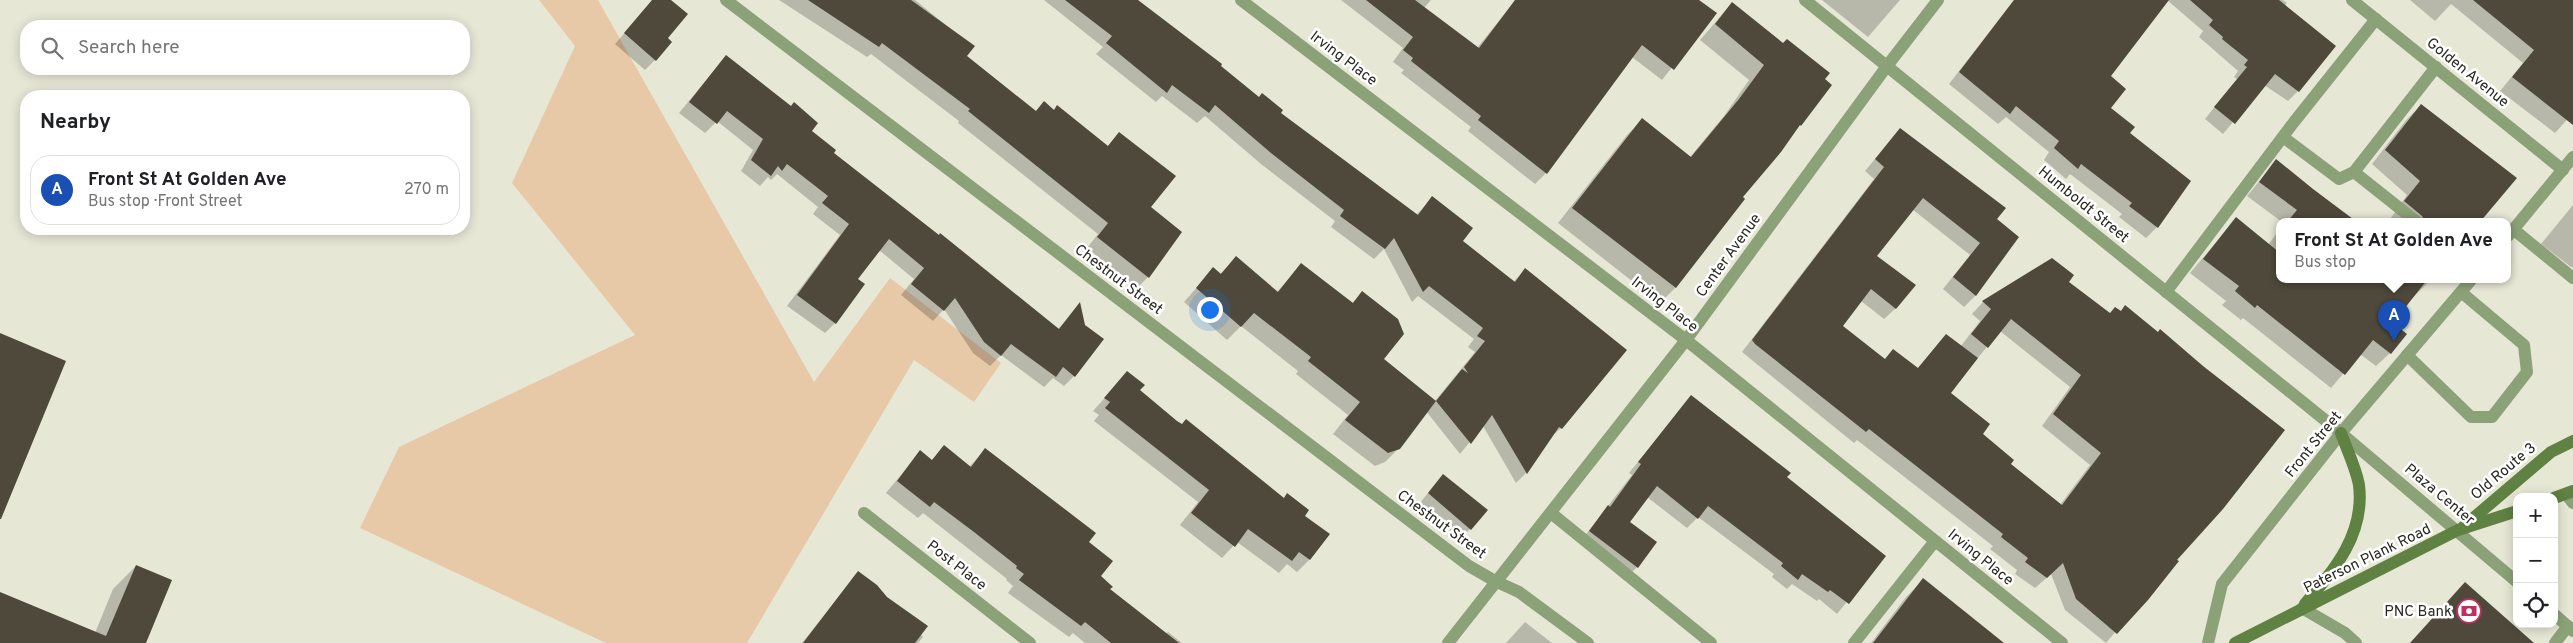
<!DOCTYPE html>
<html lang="en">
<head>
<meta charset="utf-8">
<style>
	:root { --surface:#fff; --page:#f6f6f6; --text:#202124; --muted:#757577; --line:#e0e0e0; --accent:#ea580c }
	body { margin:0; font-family:Overpass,sans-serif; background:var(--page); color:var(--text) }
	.controls { position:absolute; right:15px; bottom:15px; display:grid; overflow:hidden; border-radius:10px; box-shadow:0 2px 12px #0003 }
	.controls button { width:45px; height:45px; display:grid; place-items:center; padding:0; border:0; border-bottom:1px solid var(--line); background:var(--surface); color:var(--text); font:25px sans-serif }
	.you { position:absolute; left:1209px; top:309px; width:18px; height:18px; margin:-12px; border:4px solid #fff; border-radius:50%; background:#1a73e8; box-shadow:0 0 0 8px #1a73e833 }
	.badge { display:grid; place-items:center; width:32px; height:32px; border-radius:50%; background:var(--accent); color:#fff; font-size:16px; font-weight:700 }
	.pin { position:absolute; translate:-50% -41px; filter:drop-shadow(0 1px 2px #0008) }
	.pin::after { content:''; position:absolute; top:26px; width:18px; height:15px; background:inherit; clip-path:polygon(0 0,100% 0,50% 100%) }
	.popup { position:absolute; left:2276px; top:218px; width:235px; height:65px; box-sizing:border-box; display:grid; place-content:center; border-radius:10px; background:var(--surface); filter:drop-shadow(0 1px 4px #0005); font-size:16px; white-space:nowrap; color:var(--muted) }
	.popup b { font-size:19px; color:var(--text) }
	.popup::after { content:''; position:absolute; left:50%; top:100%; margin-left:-10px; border:10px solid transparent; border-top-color:var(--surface) }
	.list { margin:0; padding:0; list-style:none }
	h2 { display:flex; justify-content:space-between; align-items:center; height:65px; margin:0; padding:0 20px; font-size:21px }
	h2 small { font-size:16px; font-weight:400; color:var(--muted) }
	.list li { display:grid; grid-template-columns:32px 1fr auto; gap:15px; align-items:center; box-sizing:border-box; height:70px; margin:0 10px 10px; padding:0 10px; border:1px solid var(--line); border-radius:20px }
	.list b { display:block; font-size:19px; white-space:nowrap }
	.list p { margin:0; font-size:16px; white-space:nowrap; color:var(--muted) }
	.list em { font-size:16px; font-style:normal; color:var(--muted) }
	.icon { flex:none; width:28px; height:28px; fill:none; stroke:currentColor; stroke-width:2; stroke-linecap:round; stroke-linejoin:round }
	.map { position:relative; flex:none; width:2573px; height:643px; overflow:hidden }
	.search { position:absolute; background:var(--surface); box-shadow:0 2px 12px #0003; left:20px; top:20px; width:450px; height:55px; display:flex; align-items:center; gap:12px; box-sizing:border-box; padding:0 18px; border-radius:20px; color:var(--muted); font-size:19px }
	.panel { position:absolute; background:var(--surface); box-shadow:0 2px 12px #0003; left:20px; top:90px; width:450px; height:145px; border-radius:20px }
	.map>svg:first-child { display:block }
	.green { fill:#e8c9a7 }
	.shadow { fill:#0003; fill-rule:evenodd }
	.building { fill:#4e493b }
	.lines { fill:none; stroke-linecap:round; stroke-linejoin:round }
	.service { stroke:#8ba278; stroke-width:12 }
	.minor { stroke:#8ba278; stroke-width:12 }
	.tertiary { stroke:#8ba278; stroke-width:12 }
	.secondary { stroke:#5f8141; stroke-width:12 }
	.labels { text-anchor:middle; stroke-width:5; stroke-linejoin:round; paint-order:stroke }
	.street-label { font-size:15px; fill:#282821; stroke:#fff }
	.poi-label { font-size:15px; fill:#282821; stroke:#fff; text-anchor:end }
</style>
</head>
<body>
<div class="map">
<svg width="2573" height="643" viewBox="0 0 2573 643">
	<rect width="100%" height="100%" fill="#e6e7d5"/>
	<path class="green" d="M539,0h59l216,382 76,-104 111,85 -27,39 -60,-42 -167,283h-141l-246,-115 39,-81 236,-112 -123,-152 63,-137z"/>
	<g class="shadow">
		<path d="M669,0l-3,38 -11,22 -10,10 -30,-26 37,-43z"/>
		<path d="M779,0h136l58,47 -8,9 70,56 9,-9 63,44 12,-14 31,74 -2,70 -11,11 -50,-40 11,-14 -140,-111 1,-2 -88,-67 -4,3z"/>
		<path d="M1044,0h87l88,66 39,33 158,116 17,-17 28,44 52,40 12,-12 36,158 -11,10 -24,35 -10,10 -33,-57 -23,28 -34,-43 -27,37 -14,14 -10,4 -42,-32 15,-19 -52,-41 2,-3 -57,-45 -14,14 -43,-38 29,-33 7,5 16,-16 41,34 24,-27 51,38 10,-10 20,66 53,42 40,-49 -7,-5 6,-8 -56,-43 -6,6 -28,-53 -10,10 -43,-32 4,-6 -74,-57 -56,-48 -8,7 -35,-27 -6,6 -60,-48 7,-7z"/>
		<path d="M1341,0h90l-7,8 53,40 39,-48h182l17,13 -53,67 -30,-23 -86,116 -11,11 -67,-53 3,-4 -70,-54 3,-3 -11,-8 10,-14z"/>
		<path d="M1822,0h78l-32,37z"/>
		<path d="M2014,0h269l4,3 -3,3 14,85 -10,10 -24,-16 -41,49 -18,-15 32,-40 -3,-2 4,-6 -39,-34 4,-6 -36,-31 -58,77v31l20,25 28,94 -11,11 -27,-21 3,-3 -52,-40 -4,5 -22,-19 5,-8 -43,-35 -8,7 -49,-40z"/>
		<path d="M2410,0h163v113l-18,20 -55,-42 23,-28 -72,-59 -16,17z"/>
		<path d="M1732,3l99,82 -90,112 2,2 -68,89 -15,15 -102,-80 69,-88 15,-15 48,37 34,-41 25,-36 -49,-40z"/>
		<path d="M726,56l107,97 225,176 22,-24 -6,71 -10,10 -11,-8 -9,9 -43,-32 -11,11 -17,-13 -29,-44 -11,12 -32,-26 13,-16 -35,-29 -23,29 -21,44 -10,10 -38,-27 53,-71 -27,-21 5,-7 -41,-33 -6,6 -3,-3 -8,9 -19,-15 12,-21 -36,-29 -12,12 -26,-20z"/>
		<path d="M2421,106l63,108 -6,8h-90l19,-27 -35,-31 35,-45z"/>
		<path d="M1900,129l117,109 -42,58 -11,11 -21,-18 27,-34 -58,-46 -36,47 20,52 -12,11 -23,-18 -20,25 43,34 9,-9 24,18 29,-34 15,11 19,-25 -8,-7 11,-12 69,-43 15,24 109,277 -70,83 -41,-33 -14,-36 -16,14 -20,-14 2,-4 -27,-21 3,-3 -136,-106 -3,3 -112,-91 132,-173 -9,-8zM2000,331l70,56 -28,39 48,39 -30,40 -51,-40 -60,-72z"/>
		<path d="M2276,161l79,61h-73l-35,-26z"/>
		<path d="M2573,205v62h-2l-30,-23z"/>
		<path d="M2236,219l32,26 12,-16v51h151l-23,22 -17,22 -1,29 -14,13 -16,-12 -29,34 -88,-70 -2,2 -19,-15 4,-4 -36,-28z"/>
		<path d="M1127,373l12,17 38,32 126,94 6,44 -12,12 -10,-8 -8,9 -42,-31 -15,16 -42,-33 18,-23 -104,-81 5,-6 -6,-4z"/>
		<path d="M1691,397l95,81 98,78 -47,58 -18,-15 -2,2 -25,-17 -5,5 -15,-12 2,-3 -76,-57 -11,11 -40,-31 -18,25 8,45 -10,10 -47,-35 52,-67 -3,-2z"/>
		<path d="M945,446l24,21 16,-17 102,92 12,34 10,14 57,44 2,-2 14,11h-97l-12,-10 -4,4 -61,-44 5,-7 -7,-6 1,-1 -84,-66 -5,5 -32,-25 34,-41 11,9z"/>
		<path d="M1443,475l27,54 -10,10 -41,-35z"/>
		<path d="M136,566l9,77h-145v-49l95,39 18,-44z"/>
		<path d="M858,573l65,64 -5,6h-116z"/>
		<path d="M1923,580l79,63h-131l35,-46z"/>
		<path d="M1525,622l27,21h-46z"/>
	</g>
	<g class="building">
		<path d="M652,0h19l17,14 -20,24 4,4 -16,19 -32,-28z"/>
		<path d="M808,0h103l64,46 -8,10 69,55 8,-10 10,9 3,-5 51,41 11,-14 57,44 -25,31 31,25 -33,46 -52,-41 11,-14 -140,-112 2,-2 -88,-66 -3,4z"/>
		<path d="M1065,0h73l84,64 -1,2 38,31 3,-4 21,17 -2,3 137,102 14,-19 41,32 -10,13 52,41 10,-14 102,82 -65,79 -3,-2 -32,47 -35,-59 -21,29 -35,-43 26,-32 6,4 -4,-6 21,-26 -8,-5 6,-8 -54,-42 -6,6 -29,-54 -9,11 -45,-33 4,-6 -73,-57 -56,-48 -6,8 -37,-28 -5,8 -61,-50 6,-7z"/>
		<path d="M1366,0h49l64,48 36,-48h184l18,13 -43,57 -32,-25 -95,129 -69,-54 3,-4 -70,-55 2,-3 -10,-8 10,-13z"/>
		<path d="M2014,0h155l-58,76 15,13 -15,19 24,19 -5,6 61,48 -33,47 -29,-22 3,-3 -51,-39 -3,5 -24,-21 5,-7 -43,-35 -6,8 -51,-42z"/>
		<path d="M2190,0h89l57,46 -37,46 -24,-18 -40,50 -21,-17 33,-40 -3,-2 4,-5 -26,-21 1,-2 -14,-12 4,-5z"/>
		<path d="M2473,0h100v125l-61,-48 22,-27z"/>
		<path d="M1732,2l51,41 4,-4 43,34 -5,6 7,6 -31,41 -1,-1 -19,27 -38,45 2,2 -69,89 -104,-80 70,-90 49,39 48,-58 25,-34 -49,-41z"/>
		<path d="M726,55l65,51 3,-4 24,21 -6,8 24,19 -2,3 105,82 1,-2 119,96 21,-27 5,23 19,14 -29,38 -12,-10 -7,10 -45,-33 -10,12 -17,-14 -29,-44 -11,13 -33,-27 13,-16 -35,-29 -31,40 7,5 -29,40 -39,-29 52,-71 -27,-21 6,-7 -41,-32 -5,7 -4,-5 -7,10 -20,-16 12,-21 -36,-28 -10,13 -28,-22z"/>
		<path d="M2421,104l96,74 -37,44h-55l-3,-6 -18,-15 16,-20 -35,-31z"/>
		<path d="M1900,128l106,80 -9,11 22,18 -43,59 -23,-19 27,-34 -57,-45 -46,58 39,29 -20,24 -25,-20 -28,37 42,33 8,-10 25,19 28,-34 32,24 -27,35 39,31 -7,10 31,26 -3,4 51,41 39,-52 -48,-39 28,-39 -70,-56 -23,29 -17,-14 20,-25 -9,-8 70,-43 22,17 -5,7 41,31 5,-6 6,4 4,-6 33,27 2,-3 43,37 82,64 -62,79 -46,51 2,1 -31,39 -31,34 -41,-35 -13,-36 -16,15 -22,-16 3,-4 -27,-21 2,-3 -134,-105 -3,3 -111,-88 -3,-4 132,-173 -9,-8z"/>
		<path d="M2276,159l37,30 44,33h-70l10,-12 -38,-28z"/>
		<path d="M2236,217l44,36v27h147l-34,43 14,11 -16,20 -18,-14 -28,35 -88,-70 -2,3 -20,-17 4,-5 -36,-27z"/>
		<path d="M1236,256l42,36 23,-29 52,40 9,-12 36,28 6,15 -20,25 52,42 -36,48 -12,4 -43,-33 15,-18 -52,-41 3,-4 -57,-44 -13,14 -45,-39 17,-21 8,7z"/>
		<path d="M0,333l66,28 -65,158h-1z"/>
		<path d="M1127,371l18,14 -5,5 37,31 5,3 4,-5 98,79 3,-5 22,17 -4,6 25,18 -20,26 -11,-8 -7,9 -44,-32 -13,18 -44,-34 18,-23 -104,-82 5,-6 -6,-4z"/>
		<path d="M1691,395l100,78 -4,4 99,79 -37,48 -19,-14 -2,2 -26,-18 -4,6 -17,-14 2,-3 -75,-57 -10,13 -41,-33 -27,36 27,20 -19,26 -49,-37 19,-26 2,2 31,-43 -3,-2z"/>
		<path d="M944,445l27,22 14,-19 111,85 -7,9 24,19 -12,15 12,11 -3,2 69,54h-68l-26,-21 -4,4 -62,-46 5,-6 -8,-6 1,-2 -43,-34 -40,-30 -4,5 -33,-26 23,-31 12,10z"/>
		<path d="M1443,474l45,36 -17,20 -43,-37z"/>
		<path d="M136,565l36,15 -26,63h-146v-51l106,44z"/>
		<path d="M858,571l19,14 10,12 41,29 -13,17h-112z"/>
		<path d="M1923,578l81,65h-131z"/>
		<path d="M2465,582l69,61h-124z"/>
	</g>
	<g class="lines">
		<g class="service">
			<path d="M2283,137l56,42 15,-7 82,-105"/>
			<path d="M2354,172l63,50"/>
			<path d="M2513,229l60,49"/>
			<path d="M2166,292l128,-170 82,-103"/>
			<path d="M2407,355l64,62h21l35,-45 -3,-27 -63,-53"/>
			<path d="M2566,494l7,9"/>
			<path d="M1551,513l160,130"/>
			<path d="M1495,581l24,11 69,51"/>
			<path d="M2302,608l43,25 11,10"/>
			<path d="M1854,643l81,-102"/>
			<path d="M2555,643l13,-17"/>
		</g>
		<g class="minor">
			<path d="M726,0l743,566 26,15"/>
			<path d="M1241,0l445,340 376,303"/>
			<path d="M1805,0l536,433 -119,151 -14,59"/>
			<path d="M2352,0l211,170"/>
			<path d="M864,513l166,130"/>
			<path d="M1448,643l238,-303 201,-274 51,-66"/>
		</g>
		<g class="tertiary">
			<path d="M2508,236l65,-79"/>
			<path d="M2471,280l-130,153 176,149"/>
			<path d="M2554,614l19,17"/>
		</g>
		<g class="secondary">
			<path d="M2554,498l19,-7"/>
			<path d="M2464,526l87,-74 22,-11"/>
			<path d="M2305,604c30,-35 60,-70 54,-119 -3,-17 -12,-35 -18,-52"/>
			<path d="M2235,643l223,-113 59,-19"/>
		</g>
	</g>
	<defs>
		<g id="bank-ring" transform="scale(1.25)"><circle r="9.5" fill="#fff" stroke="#bf305e" stroke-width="1.5"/><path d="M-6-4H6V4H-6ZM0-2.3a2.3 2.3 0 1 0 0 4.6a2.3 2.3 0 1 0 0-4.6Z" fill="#bf305e"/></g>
	</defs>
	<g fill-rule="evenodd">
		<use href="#bank-ring" x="2469" y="611"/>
	</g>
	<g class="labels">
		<g class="street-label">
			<text transform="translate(1344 58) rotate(37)" y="5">Irving Place</text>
			<text transform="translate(2468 72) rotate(39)" y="5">Golden Avenue</text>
			<text transform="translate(2084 204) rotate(39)" y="5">Humboldt Street</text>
			<text transform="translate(1728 255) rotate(-54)" y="5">Center Avenue</text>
			<text transform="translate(1119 279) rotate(37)" y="5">Chestnut Street</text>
			<text transform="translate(1665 304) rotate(38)" y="5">Irving Place</text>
			<text transform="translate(2313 444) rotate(-51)" y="5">Front Street</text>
			<text transform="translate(2503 471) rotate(-40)" y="5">Old Route 3</text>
			<text transform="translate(2440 494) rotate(40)" y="5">Plaza Center</text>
			<text transform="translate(1442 524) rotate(36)" y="5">Chestnut Street</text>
			<text transform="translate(1981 557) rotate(39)" y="5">Irving Place</text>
			<text transform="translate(2367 558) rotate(-26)" y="5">Paterson Plank Road</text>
			<text transform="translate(957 565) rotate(38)" y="5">Post Place</text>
		</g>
		<g class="poi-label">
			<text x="2452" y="616">PNC Bank</text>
		</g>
	</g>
</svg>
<div class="controls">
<button>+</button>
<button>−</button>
<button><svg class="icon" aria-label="locate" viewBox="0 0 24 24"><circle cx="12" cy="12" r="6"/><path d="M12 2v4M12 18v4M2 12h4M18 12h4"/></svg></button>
</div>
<div class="you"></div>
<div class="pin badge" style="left:2394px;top:341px;background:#1a4fb4">A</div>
<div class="popup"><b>Front St At Golden Ave</b>Bus stop</div>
<div class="search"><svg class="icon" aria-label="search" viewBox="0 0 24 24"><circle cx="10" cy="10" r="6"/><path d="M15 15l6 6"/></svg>Search here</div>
<section class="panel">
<h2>Nearby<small></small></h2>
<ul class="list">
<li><span class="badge" style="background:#1a4fb4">A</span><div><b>Front St At Golden Ave</b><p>Bus stop · Front Street</p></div><em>270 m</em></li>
</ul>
</section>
</div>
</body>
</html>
